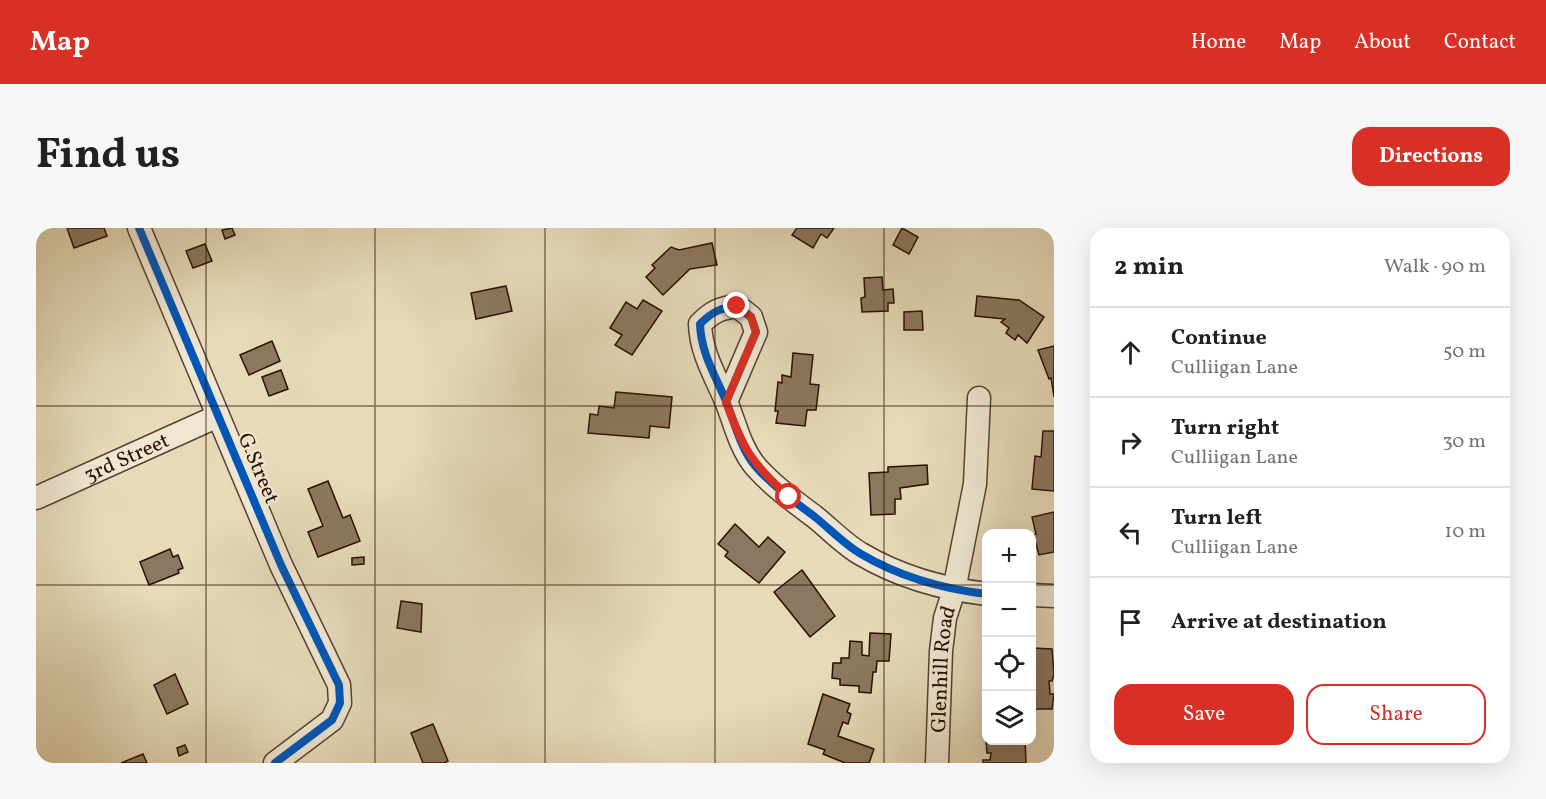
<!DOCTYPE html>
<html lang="en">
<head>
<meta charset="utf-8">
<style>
	:root { --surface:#fff; --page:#f6f6f6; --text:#202124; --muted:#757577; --line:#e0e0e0; --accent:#d93025 }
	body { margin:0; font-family:Vollkorn,serif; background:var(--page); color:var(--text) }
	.controls { position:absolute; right:18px; bottom:18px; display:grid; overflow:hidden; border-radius:12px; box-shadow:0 6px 24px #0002 }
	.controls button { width:54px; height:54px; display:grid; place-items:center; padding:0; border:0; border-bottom:2px solid var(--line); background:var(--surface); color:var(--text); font:30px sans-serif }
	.stop { position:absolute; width:18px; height:18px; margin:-14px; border:4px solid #d93025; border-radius:50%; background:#fff }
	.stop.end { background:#d93025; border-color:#fff; box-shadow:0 2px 6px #0008 }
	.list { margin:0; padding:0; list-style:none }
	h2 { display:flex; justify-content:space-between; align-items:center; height:78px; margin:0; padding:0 24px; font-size:26px }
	h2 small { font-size:20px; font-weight:400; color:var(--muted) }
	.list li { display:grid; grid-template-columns:39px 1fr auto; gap:18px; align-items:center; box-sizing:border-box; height:90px; padding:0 24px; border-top:2px solid var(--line) }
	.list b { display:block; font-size:22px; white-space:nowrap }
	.list p { margin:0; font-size:20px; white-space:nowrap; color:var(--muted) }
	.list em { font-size:20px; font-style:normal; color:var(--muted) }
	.actions { display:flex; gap:12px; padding:18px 24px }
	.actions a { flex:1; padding:14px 0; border:2px solid var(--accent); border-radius:18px; text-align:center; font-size:21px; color:var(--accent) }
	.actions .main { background:var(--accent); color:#fff }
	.icon { flex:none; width:33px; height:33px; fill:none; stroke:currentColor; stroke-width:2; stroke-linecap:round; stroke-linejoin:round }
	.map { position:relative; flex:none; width:1018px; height:535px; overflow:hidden; border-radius:18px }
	header { display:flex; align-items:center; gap:36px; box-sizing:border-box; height:84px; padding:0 30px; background:var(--accent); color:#fff }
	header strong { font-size:28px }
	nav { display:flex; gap:33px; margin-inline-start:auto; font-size:21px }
	.intro { display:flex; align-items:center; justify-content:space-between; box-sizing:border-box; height:144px; padding:0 36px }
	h1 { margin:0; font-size:42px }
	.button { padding:15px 27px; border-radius:18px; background:var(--accent); color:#fff; font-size:21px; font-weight:700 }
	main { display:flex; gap:36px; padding:0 36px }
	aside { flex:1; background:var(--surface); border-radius:18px; box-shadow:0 6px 24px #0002 }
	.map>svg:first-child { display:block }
	.building { fill:#8c7860; stroke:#2a0e00; stroke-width:1.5 }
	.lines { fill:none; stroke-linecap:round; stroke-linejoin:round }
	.minor-casing { stroke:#59412e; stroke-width:25 }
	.minor { stroke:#efe7d2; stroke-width:22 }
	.cycleway-casing { stroke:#efe7d2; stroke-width:11 }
	.cycleway { stroke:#0057b8; stroke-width:8 }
	.route { stroke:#d93025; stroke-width:8 }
	.grid { fill:none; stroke:#2a0e00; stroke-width:1.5; stroke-opacity:0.55 }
	.labels { text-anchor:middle; stroke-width:4.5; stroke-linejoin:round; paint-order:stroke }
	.street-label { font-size:21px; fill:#2a0e00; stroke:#efe7d2 }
</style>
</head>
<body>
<header>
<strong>Map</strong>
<nav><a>Home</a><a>Map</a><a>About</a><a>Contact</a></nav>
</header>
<div class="intro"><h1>Find us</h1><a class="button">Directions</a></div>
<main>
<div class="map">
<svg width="1018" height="535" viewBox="0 0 1018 535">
	<rect width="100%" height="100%" fill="#e6dab9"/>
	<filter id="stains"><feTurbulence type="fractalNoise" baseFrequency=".00333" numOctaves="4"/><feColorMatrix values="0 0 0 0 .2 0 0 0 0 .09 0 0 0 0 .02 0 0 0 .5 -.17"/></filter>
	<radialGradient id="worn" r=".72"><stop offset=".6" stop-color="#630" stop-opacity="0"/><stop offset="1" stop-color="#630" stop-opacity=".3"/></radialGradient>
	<g class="building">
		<path d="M31,0h37l3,8 -33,12z"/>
		<path d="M196,0l3,7 -10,4 -3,-9z"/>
		<path d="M761,0h37l-7,10 -6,-4 -8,14 -21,-13z"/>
		<path d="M866,0l16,9 -9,17 -16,-9z"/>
		<path d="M676,15l5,22 -27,4 -27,26 -17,-18 9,-9 -3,-3 19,-18 8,3z"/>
		<path d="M169,16l7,17 -19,7 -7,-17z"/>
		<path d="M846,49l1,13 10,-1 1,14h-6v8l-26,1 -1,-14 4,-1 -1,-19z"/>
		<path d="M470,58l6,25 -36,8 -5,-26z"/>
		<path d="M941,68l42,4 25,17 -17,26 -9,-8 -3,5 -9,-7 3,-5 -8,-6 4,-3 -30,-3z"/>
		<path d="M607,72l19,11 -30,44 -17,-10 7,-10 -12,-7 16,-26 11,7z"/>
		<path d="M886,83l1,19h-19v-18z"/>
		<path d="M236,113l8,20 -31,14 -9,-20z"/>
		<path d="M1018,118v51l-3,-19 -2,1 -11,-29z"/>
		<path d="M757,125l20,2 -3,29 9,1 -3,25h-9l-2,16 -29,-3 2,-12h-3l3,-29 4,1v-8l9,2z"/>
		<path d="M245,142l7,19 -19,7 -7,-19z"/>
		<path d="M580,164l56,5 -3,31 -19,-2 -1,12 -61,-5 2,-19 8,1 1,-9 15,2z"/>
		<path d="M1007,203h11v60l-22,-2 3,-33 6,1z"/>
		<path d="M891,237l1,19 -28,4 1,11h-6v15l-24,1 -2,-42 19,-1v-5z"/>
		<path d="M292,253l15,37 7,-3 10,26 -42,16 -10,-25 15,-6 -15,-37z"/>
		<path d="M1018,284v40l-15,3 -3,-11 -4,1v-10l4,-1 -4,-17z"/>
		<path d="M699,296l24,23 9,-10 17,15 -26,31 -34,-27 3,-4 -10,-8z"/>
		<path d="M134,321l3,8 5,-2 5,13 -5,2 1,3 -30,12 -9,-23z"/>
		<path d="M328,329v7l-12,1v-7z"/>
		<path d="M766,342l33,46 -25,21 -36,-45z"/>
		<path d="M365,373l21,3 -1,28 -24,-4z"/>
		<path d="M834,405l21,1 -2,27h-12l-1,11h-3l-2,21 -12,-1v-6l-19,-1v-6l-8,-1 1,-15h8v-5h8l1,-17 12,1v13l7,1z"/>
		<path d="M996,420l20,1 2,25 -2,7h-3l1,13h4l-2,15h-20z"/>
		<path d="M139,446l13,30 -21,10 -13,-29z"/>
		<path d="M787,466l27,10 -3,8 4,2 -3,10 -5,-2 -5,14 36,13 -5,14h-24l-22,-9 2,-4 -17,-6z"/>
		<path d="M397,496l15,37 -4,2h-21l-12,-30z"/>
		<path d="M949,501l2,11h38l1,23h-43v-3h7l1,-7h-4z"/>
		<path d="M149,517l3,7 -9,4 -2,-8z"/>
		<path d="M107,526l4,9h-26z"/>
	</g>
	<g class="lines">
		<g class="minor-casing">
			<g id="minor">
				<path d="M103,0l142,337 58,120 1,18 -8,17 -57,43"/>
				<path d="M690,174l30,-70 -5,-15 -14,-11c-17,2 -25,6 -37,18 1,29 15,51 26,77 9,22 14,47 30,66 17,19 39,35 59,50 15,12 30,28 46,37 39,23 82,35 126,40"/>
				<path id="s1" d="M0,270l182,-82"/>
				<path d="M996,367l22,1"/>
				<path id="s2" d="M901,535l4,-112 4,-33 9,-28 21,-106 4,-86"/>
			</g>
		</g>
		<use href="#minor" class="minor"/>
		<g class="cycleway-casing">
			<g id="cycleway">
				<path d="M103,0l142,337 58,120 1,18 -8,17 -57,43"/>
				<path d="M690,174l30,-70 -5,-15 -14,-11c-17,2 -25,6 -37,18 1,29 15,51 26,77 9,22 14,47 30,66 17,19 39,35 59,50 15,12 30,28 46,37 39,23 82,35 126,40"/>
			</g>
		</g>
		<use href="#cycleway" class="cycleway"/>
	</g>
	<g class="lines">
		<path class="route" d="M701,78l14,11 5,15 -30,70c18,49 25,60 63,95"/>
	</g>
	<path class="grid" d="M170,0v535M339,0v535M509,0v535M679,0v535M848,0v535M0,178h1018M0,357h951M996,357h22"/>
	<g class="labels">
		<g class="street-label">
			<text dy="7" stroke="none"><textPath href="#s1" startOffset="99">3rd Street</textPath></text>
			<text transform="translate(223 240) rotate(67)" y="7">G Street</text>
			<text dy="7" stroke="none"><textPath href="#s2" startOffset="94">Glenhill Road</textPath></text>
		</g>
	</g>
	<rect width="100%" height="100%" filter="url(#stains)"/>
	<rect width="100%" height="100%" fill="url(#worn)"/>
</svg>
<div class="controls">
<button>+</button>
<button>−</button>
<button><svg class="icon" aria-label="locate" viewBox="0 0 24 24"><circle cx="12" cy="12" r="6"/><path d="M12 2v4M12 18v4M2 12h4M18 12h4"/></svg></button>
<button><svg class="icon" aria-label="layers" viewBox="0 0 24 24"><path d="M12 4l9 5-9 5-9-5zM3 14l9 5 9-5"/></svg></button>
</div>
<div class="stop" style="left:753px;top:269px"></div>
<div class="stop end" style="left:701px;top:78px"></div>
</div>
<aside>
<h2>2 min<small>Walk · 90 m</small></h2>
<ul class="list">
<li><svg class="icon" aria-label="ahead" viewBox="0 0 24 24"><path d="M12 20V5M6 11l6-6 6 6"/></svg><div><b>Continue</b><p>Culliigan Lane</p></div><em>50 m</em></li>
<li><svg class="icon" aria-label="right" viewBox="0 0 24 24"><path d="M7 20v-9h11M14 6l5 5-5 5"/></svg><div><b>Turn right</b><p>Culliigan Lane</p></div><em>30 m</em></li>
<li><svg class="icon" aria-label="left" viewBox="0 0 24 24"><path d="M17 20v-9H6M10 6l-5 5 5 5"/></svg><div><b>Turn left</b><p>Culliigan Lane</p></div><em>10 m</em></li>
<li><svg class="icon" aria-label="arrive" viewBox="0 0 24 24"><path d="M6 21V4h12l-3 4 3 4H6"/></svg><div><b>Arrive at destination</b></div></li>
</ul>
<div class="actions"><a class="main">Save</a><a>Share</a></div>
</aside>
</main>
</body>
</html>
